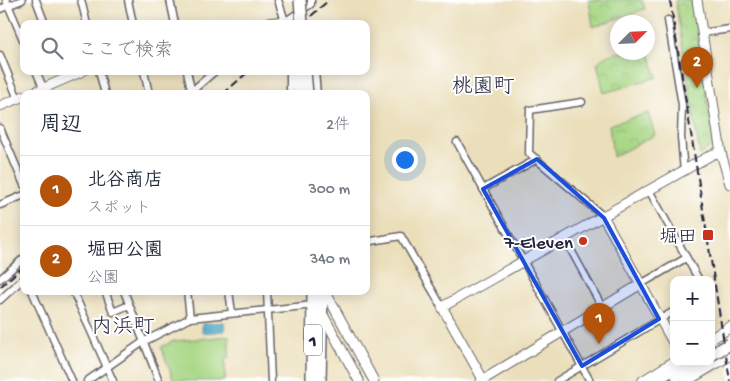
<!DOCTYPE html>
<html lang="ja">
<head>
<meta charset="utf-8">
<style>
	:root { --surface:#fff; --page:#f2f2f3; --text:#1f2937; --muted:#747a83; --line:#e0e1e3; --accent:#b45309 }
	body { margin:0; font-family:"Gochi Hand","Klee One",sans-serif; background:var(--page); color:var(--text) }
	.controls { position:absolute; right:15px; bottom:15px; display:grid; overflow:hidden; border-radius:10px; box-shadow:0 2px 12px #0003 }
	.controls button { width:45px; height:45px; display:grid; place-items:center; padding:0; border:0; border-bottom:1px solid var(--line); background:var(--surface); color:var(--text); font:25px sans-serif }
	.compass { position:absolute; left:610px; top:15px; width:45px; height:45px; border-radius:50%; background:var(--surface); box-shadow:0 2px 12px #0003; rotate:66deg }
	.you { position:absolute; left:404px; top:159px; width:18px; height:18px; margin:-12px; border:4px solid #fff; border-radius:50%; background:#1a73e8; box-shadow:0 0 0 8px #1a73e833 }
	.badge { display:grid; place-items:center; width:32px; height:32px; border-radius:50%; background:var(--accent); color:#fff; font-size:16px; font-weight:700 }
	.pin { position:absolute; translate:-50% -41px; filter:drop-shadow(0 1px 2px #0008) }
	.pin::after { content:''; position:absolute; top:26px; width:18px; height:15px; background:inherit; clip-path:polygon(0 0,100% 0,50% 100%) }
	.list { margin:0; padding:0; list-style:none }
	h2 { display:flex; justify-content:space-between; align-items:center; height:65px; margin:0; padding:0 20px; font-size:21px }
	h2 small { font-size:16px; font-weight:400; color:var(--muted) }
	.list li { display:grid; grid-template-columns:32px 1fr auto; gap:15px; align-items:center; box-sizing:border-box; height:70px; padding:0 20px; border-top:1px solid var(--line) }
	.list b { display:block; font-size:19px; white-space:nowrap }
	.list p { margin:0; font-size:16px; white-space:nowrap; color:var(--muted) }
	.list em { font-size:16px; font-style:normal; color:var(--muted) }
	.icon { flex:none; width:28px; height:28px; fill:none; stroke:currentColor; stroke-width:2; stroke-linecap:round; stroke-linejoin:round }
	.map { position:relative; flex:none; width:730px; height:381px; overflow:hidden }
	.search { position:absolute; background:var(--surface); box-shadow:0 2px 12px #0003; left:20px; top:20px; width:350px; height:55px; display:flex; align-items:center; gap:12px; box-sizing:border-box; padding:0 18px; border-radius:10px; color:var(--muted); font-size:19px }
	.panel { position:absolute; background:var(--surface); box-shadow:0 2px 12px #0003; left:20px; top:90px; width:350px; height:205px; border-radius:10px }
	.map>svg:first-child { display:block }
	.grass { fill:#a7d683; stroke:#647c5f }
	.park { fill:url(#park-crowns); stroke:#647c5f }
	.water { fill:url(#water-rules); stroke:#386a84 }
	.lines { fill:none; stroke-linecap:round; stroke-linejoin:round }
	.street-casing { stroke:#686468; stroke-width:9 }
	.secondary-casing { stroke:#686468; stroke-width:11 }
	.primary-casing { stroke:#686468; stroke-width:12 }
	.highway-casing { stroke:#686468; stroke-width:14 }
	.street { stroke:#fff; stroke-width:6 }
	.secondary { stroke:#fff; stroke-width:9 }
	.primary { stroke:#fff; stroke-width:10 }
	.highway { stroke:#fff; stroke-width:11 }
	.rail { stroke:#22223b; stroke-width:2; stroke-dasharray:8 4; stroke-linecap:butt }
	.highway-bridge-casing { stroke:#686468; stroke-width:14; stroke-linecap:butt }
	.highway-bridge { stroke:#fff; stroke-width:11 }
	.marked { fill:#1d4ed8; fill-opacity:0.2; stroke:#1d4ed8; stroke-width:4; stroke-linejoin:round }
	.poi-dot { fill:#c8321e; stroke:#fff; stroke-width:2 }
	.labels { text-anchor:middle; stroke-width:4; stroke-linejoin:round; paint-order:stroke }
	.shield { fill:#fff; stroke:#646476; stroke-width:1 }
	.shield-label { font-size:18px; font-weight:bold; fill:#22223b }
	.poi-label { font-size:19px; fill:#22223b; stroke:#fff; text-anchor:end }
	.quarter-label { font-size:21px; fill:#22223b; stroke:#fff }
</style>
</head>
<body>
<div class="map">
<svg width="730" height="381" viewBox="0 0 730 381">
	<defs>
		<pattern id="park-crowns" width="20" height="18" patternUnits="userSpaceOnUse" patternTransform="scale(1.25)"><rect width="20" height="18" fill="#a7d683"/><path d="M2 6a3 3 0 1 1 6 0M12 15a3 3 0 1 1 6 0" fill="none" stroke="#8fb772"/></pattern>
		<pattern id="water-rules" width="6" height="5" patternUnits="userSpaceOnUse" patternTransform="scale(1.25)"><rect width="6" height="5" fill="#4db2cc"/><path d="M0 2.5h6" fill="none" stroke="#4090a7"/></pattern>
	</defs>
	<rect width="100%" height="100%" fill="#fff"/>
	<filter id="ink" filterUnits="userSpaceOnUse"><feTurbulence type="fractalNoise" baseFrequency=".02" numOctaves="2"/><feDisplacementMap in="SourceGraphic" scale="10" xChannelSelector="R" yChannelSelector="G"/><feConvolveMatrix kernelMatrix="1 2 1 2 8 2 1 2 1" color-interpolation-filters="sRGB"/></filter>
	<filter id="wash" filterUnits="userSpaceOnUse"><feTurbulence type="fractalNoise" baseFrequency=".0096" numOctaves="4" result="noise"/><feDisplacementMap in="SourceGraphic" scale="20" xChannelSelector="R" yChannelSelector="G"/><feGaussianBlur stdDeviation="1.12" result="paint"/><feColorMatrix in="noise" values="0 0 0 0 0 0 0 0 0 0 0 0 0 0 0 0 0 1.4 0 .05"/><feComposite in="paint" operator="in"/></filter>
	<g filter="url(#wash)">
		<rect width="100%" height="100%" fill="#ebdfbb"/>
		<path class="grass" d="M229,336v22h-4v23h-51l-13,-34 13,-6z"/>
		<g class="park">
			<path d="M589,0h53l3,9 -52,18z"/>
			<path d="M675,0h17l22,144 -14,11z"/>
			<path d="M648,49l9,28 -53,16 -7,-30c14,-14 31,-11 51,-11z"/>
			<path d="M648,113l7,22 -42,22 -4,-32z"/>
		</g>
		<path class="water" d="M224,322l1,9 -23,2v-9z"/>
	</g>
	<g filter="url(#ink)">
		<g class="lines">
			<g class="street-casing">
				<g id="street">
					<path d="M6,0l18,42"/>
					<path d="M36,0l9,24"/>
					<path d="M81,0l6,24"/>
					<path d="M128,0l5,24"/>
					<path d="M170,0l5,24"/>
					<path d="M278,0l8,24"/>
					<path d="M0,9l22,-9"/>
					<path d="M668,20l14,85 -1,32 3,35"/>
					<path d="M286,21l25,-17v-4"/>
					<path d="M702,33l28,-4"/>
					<path d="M0,55l18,44"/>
					<path d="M36,71l10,23"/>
					<path d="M63,71l3,7"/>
					<path d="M99,71l6,23"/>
					<path d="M144,71l5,23"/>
					<path d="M187,71l5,23"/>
					<path d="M290,71v23"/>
					<path d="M315,71l2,23"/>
					<path d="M192,91l23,-20"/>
					<path d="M582,102l-52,8 -1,43 75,64"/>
					<path d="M0,128l24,57"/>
					<path d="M457,142l133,239"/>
					<path d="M483,189l54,-30"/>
					<path d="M650,192l49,88"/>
					<path d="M0,205l24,-10"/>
					<path d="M565,239l37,68"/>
					<path d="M366,242l35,-6 41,71"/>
					<path d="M0,279l24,-21"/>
					<path d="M641,284l45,-26"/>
					<path d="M32,291l40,90"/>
					<path d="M73,291l40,90"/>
					<path d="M105,291l8,21 16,-7"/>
					<path d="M124,291l35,90"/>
					<path d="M187,291l3,27"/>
					<path d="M229,291l3,22"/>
					<path d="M267,291l4,90"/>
					<path d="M0,300l24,-22"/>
					<path d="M87,381l56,-39 47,-24 124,-13"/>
					<path d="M557,381l117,-70"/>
				</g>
			</g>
			<g class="secondary-casing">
				<g id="secondary">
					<path d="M697,0l24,153 9,31"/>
					<path d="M258,24l28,-3"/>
					<path d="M30,94l53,-23"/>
					<path d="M0,106l24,-10"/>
					<path d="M604,218l70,126"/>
					<path d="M325,291l49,90"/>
					<path d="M322,313l37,68"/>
					<path d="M481,381l160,-97"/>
					<path d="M484,381l-42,-74 271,-153 8,-1"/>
				</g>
			</g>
			<g class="primary-casing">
				<g id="primary">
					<path d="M711,339l19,-12"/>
					<path d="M643,381l31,-19"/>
					<path d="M686,381l44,-26"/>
				</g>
			</g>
			<g class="highway-casing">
				<g id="highway">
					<path d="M297,71l2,23"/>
					<path d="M305,71l2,23"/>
					<path d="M677,376l22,-14"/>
					<path d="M312,381l1,-90"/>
					<path d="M320,381l2,-90"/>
					<path d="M654,381l31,-19"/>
				</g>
			</g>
			<use href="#street" class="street"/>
			<use href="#secondary" class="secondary"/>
			<use href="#primary" class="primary"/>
			<use href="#highway" class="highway"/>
			<g class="rail">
				<path d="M670,0l60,381"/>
				<path d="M302,24l27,-24"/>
				<path d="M223,94l26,-23"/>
				<path d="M0,287l24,-21"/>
			</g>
			<g class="highway-bridge-casing">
				<g id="highway-bridge">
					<path d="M300,0l2,24"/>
					<path d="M711,355l19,-11"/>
				</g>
			</g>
			<use href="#highway-bridge" class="highway-bridge"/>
		</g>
	</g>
	<path class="marked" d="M537,159l67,59 55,101 -77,47 -99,-177z"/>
	<g class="poi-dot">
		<rect x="702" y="229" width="12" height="12" rx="2.5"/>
		<circle cx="583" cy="241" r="5"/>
	</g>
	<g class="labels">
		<rect class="shield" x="304" y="324.5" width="18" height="31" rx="4"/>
		<g class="shield-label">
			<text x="313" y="346">1</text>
		</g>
		<g class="poi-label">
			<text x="697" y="242">堀田</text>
			<text x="573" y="248">7-Eleven</text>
		</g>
		<g class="quarter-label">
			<text x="483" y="92">桃園町</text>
			<text x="123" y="332">内浜町</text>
		</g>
	</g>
</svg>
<div class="controls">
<button>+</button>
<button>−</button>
</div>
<svg class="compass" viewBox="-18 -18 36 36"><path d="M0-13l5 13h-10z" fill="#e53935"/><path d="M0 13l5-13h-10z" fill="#747a83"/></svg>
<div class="you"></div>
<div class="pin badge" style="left:599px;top:344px">1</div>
<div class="pin badge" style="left:697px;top:88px">2</div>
<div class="search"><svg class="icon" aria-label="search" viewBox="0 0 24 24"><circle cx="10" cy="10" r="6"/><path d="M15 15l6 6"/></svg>ここで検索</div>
<section class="panel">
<h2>周辺<small>2件</small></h2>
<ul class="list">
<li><span class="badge">1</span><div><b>北谷商店</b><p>スポット</p></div><em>300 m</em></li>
<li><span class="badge">2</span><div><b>堀田公園</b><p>公園</p></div><em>340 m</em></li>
</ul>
</section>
</div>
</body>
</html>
